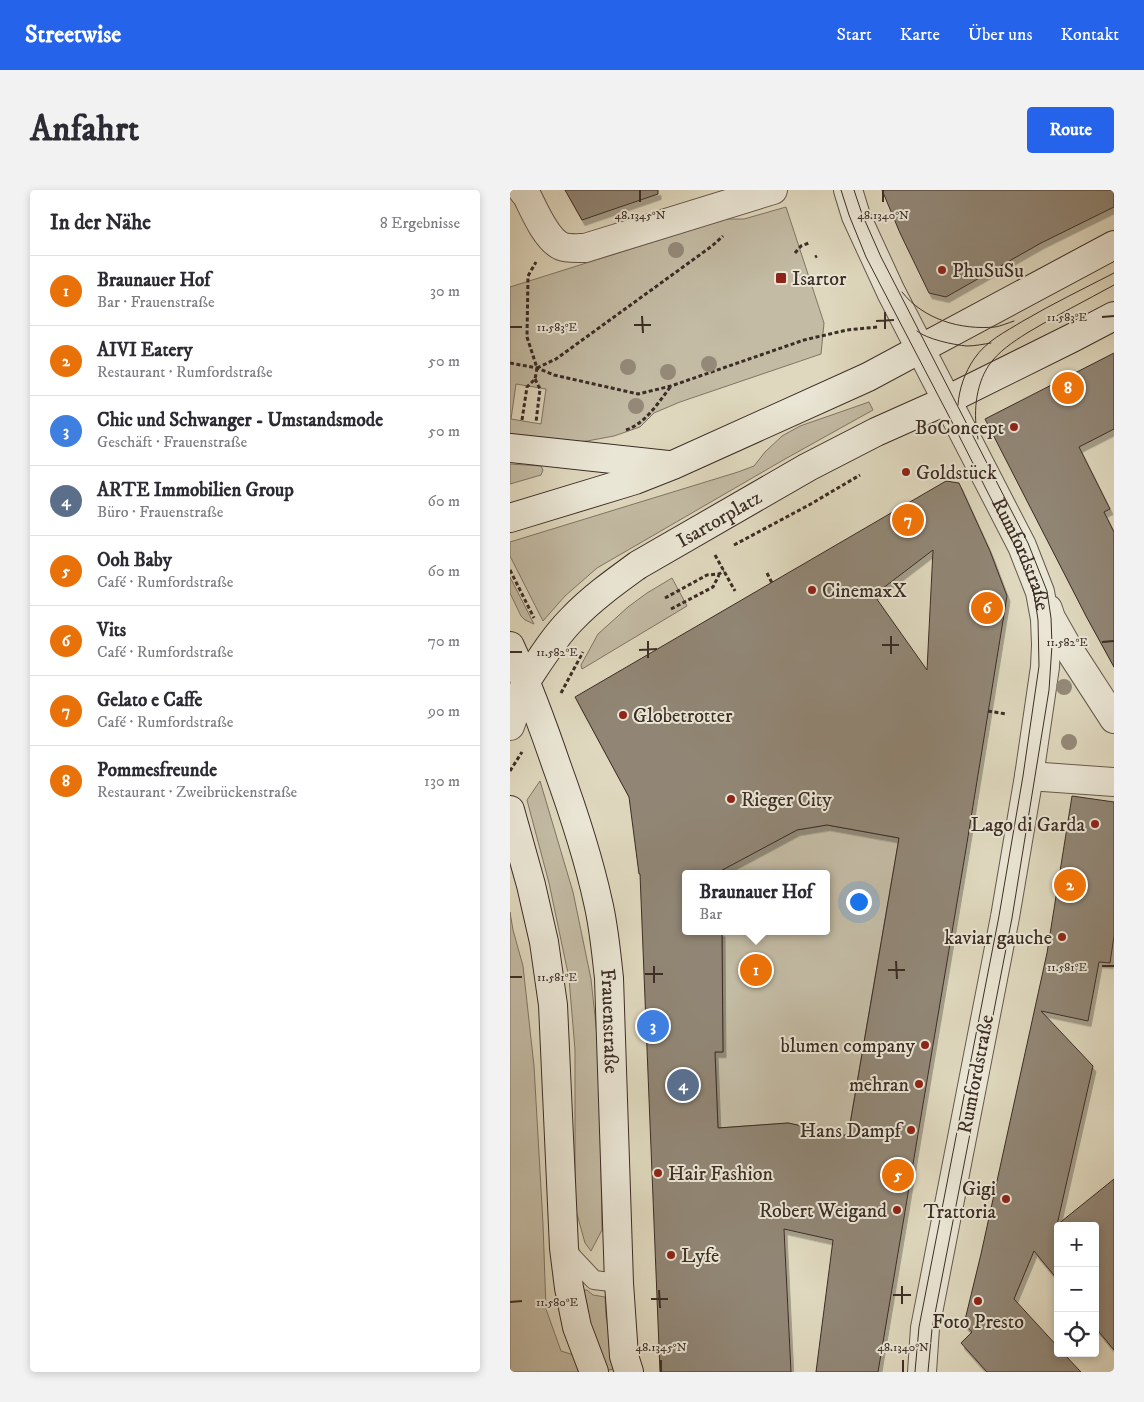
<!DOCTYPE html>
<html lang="de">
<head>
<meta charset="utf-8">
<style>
	:root { --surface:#fff; --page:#f2f2f3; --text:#2b2b33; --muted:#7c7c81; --line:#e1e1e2; --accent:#2563eb }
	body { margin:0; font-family:"IM FELL DW Pica",serif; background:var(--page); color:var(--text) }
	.controls { position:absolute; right:15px; bottom:15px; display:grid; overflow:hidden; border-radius:5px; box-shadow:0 2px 8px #0003 }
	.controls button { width:45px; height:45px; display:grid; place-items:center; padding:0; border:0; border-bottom:1px solid var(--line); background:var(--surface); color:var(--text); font:25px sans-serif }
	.you { position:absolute; left:348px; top:711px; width:18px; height:18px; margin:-12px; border:4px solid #fff; border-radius:50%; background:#1a73e8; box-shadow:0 0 0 8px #1a73e833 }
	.badge { display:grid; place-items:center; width:32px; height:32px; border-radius:50%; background:var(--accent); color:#fff; font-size:16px; font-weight:700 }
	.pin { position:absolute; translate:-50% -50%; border:2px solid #fff; box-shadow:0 1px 5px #0006 }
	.popup { position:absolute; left:172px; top:680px; width:148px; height:65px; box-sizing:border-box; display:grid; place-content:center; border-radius:5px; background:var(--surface); filter:drop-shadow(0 1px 4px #0005); font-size:16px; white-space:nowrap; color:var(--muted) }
	.popup b { font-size:19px; color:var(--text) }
	.popup::after { content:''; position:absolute; left:50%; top:100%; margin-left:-10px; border:10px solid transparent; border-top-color:var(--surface) }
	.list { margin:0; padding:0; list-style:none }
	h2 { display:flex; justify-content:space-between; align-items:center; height:65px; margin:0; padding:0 20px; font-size:21px }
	h2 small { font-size:16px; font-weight:400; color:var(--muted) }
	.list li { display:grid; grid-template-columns:32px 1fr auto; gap:15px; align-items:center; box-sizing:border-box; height:70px; padding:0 20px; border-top:1px solid var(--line) }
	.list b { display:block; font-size:19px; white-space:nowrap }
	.list p { margin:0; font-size:16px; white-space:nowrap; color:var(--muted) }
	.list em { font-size:16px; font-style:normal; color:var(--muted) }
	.icon { flex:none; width:28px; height:28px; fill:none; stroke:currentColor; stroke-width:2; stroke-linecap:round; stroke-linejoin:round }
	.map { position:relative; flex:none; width:604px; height:1182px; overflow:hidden; border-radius:5px }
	header { display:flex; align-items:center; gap:30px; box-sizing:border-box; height:70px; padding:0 25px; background:var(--accent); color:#fff }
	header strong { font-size:24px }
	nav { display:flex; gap:28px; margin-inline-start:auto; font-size:18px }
	.intro { display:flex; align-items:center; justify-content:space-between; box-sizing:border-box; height:120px; padding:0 30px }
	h1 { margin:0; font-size:35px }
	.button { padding:12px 22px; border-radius:5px; background:var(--accent); color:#fff; font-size:18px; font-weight:700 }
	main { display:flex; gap:30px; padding:0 30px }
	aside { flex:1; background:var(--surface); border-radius:5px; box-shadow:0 2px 8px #0003 }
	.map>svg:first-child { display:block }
	.green { fill:#c3bba4; stroke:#807465; fill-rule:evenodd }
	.building { fill:#918675; stroke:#3c2d26; fill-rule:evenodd; filter:url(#shadow) }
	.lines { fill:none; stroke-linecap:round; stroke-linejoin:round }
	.lane-casing { stroke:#65584c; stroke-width:20 }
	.street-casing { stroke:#65584c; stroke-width:30 }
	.secondary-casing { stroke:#3c2d26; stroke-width:30 }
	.path { stroke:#3c2d26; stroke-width:3; stroke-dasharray:4 2.5; stroke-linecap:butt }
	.lane { stroke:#eae6d5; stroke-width:18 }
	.street { stroke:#eae6d5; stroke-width:28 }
	.secondary { stroke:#eae6d5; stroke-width:28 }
	.tram { stroke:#3c2d26; stroke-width:1 }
	.tree { fill:#948978 }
	.ticks { fill:none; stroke:#3c2d26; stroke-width:2 }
	.poi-dot { fill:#8f2418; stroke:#eae6d5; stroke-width:2 }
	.labels { text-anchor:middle; stroke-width:4; stroke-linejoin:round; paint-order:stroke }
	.poi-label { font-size:20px; fill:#3c2d26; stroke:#eae6d5; text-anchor:start }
	.street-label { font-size:20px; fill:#3c2d26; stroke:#eae6d5 }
	.ticks-label { font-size:12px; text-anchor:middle; fill:#3c2d26; stroke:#eae6d5; stroke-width:4; stroke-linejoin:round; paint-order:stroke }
</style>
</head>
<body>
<header>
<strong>Streetwise</strong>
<nav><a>Start</a><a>Karte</a><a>Über uns</a><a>Kontakt</a></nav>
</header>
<div class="intro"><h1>Anfahrt</h1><a class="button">Route</a></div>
<main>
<aside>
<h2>In der Nähe<small>8 Ergebnisse</small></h2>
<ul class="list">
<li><span class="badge" style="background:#e8710a">1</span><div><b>Braunauer Hof</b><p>Bar · Frauenstraße</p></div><em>30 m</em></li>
<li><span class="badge" style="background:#e8710a">2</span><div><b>AIVI Eatery</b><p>Restaurant · Rumfordstraße</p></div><em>50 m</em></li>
<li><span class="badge" style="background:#3f7fe0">3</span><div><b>Chic und Schwanger - Umstandsmode</b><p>Geschäft · Frauenstraße</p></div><em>50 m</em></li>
<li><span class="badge" style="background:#5c6f8a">4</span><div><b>ARTE Immobilien Group</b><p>Büro · Frauenstraße</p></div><em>60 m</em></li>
<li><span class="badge" style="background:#e8710a">5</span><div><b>Ooh Baby</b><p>Café · Rumfordstraße</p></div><em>60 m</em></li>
<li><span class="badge" style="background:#e8710a">6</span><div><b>Vits</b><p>Café · Rumfordstraße</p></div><em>70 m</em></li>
<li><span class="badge" style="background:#e8710a">7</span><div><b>Gelato e Caffe</b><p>Café · Rumfordstraße</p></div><em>90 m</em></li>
<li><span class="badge" style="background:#e8710a">8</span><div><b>Pommesfreunde</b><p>Restaurant · Zweibrückenstraße</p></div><em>130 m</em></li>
</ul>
</aside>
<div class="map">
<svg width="604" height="1182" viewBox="0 0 604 1182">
	<defs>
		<filter id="shadow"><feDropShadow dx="3" dy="5.5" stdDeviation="0" flood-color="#0004"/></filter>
	</defs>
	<rect width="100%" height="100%" fill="#dfd8be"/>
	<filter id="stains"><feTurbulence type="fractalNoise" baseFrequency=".004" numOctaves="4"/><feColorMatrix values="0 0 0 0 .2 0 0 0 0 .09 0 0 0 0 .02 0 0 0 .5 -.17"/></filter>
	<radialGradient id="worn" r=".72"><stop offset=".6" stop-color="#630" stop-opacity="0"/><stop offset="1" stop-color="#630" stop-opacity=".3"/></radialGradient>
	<g class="green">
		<path d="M276,17l38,116 -3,31 -141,48 -26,11 -14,14 -26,9 -27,5 -23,2 -54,-6v-150l216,-68h18zM6,194l30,5 -5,35 -30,-5z"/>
		<path d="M359,212l4,8 -88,49 -188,109 -32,28 -22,25 -33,-65v-14l228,-70 16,-6 11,-14 17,-16 18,-10z"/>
		<path d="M0,274l31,2 2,4 -2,5 -31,9z"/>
		<path d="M0,387l24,47 -9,-4 -4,-4 -11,-23z"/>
		<path d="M162,388l15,28 -105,63 -1,-4 17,-31 30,-27 19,-14z"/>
		<path d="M30,591l33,111 18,87 6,56 3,67 2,128 -11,21 -6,-8 -10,-36v-157l-6,-72 -20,-95 -22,-83z"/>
		<path d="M317,635l72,13 -51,297 -60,-12 -70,5 -3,-76h8l-1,-121h104v-57h-105v-4l76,-40z"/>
		<path d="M0,722l3,18 10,36 11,100 9,158 3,85 15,42 13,4 6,16 -3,1h-67z"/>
		<path d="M74,1100h3l6,5 12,2 1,19 9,53 -13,2 -20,-78z"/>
	</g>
	<g class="building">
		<path d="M55,0h93v4l-76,26z"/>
		<path d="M372,0h232v17l-73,36 -95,54 -17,-4 -29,-60z"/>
		<path d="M604,163v76l-35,18 31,62 -6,3 10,20v135l-28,-51 -101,-197z"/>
		<path d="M436,291l13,2 31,68 17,45 -41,253 -88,523h-62l17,-132 -49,-11 7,143h-131l-20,-498h-1l-10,-77 -54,-100zM423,360l-6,120 -53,-75zM317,635l72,13 -51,298 -60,-13 -70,5 -3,-76h8l-1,-121h-36v-57h29l82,-44z"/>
		<path d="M562,606l42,6v134l-4,27 -11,-1 -11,59 -47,-10 52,55 -36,159 57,-46v171l-19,-23v-101h-37v54l-24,-29 -20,48 44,48v6h5l18,19h-94l-26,-29 11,-11 -8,-8 17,-70 66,-301z"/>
	</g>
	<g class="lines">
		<g class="lane-casing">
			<path id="lane" d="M54,1058l30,32 25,3"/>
		</g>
		<g class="street-casing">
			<g id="street">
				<path d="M12,0l5,6c7,14 19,43 34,50 7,3 16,2 24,2l188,-58"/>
				<path id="s1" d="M338,0l8,26 35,76 131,254 18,46 5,27 1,26 -1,22 -16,109 -24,141 -80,411 -3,44"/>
				<path d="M538,419l3,9 17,30 46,71"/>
				<path d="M0,536l16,-45"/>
				<path d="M519,586l85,6"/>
			</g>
		</g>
		<g class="secondary-casing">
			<g id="secondary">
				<path d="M0,258l158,17"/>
				<path d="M0,328l125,-38 38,-15 195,-88 246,-132"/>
				<path id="s2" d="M0,456c18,39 33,80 47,121 16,44 31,89 41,135 6,25 8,50 11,76l10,305 5,73 5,16"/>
				<path id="s3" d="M16,491c14,-21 28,-44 46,-62 20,-21 44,-38 66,-54l170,-98 68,-35 65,-29 131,-65 42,-22"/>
				<path d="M0,620l21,75 13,57 9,63 11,243 5,40 8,39 17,45"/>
			</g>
		</g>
		<g class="path">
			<path d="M285,63l6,-7 8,-3"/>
			<path d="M305,67l2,-1"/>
			<path d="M0,173l27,5 17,7 84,19 33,-8 133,-46 43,-10 31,-3"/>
			<path d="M27,178l19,-9 156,-113 11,-10"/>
			<path d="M25,189l5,10 -4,33"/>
			<path d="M12,230l5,-33 8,-8 2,-11 -10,-31 1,-61 8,-14"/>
			<path d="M116,240c20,-7 32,-27 45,-44"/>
			<path d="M224,355l75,-40 51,-30"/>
			<path d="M205,365l20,36"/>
			<path d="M0,380l24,48"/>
			<path d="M257,383l5,10"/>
			<path d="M155,408l42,-23 12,-1 5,-3"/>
			<path d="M161,419l42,-22 6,-12"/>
			<path d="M51,503l22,-41"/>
			<path d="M478,521l18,3"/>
			<path d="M0,581l12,-19"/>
		</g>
		<use href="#lane" class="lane"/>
		<use href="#street" class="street"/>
		<use href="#secondary" class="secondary"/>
		<g class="tram">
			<path d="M331,0l8,25 17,42 15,29 71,136 64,126 18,45 4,27 1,46 -16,110 -24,140 -80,411 -4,45"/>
			<path d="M344,0l8,24 19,43 147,286 19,48 4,27 1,27 -3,45 -37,228 -80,411 -4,43"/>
			<path d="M392,102c22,28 59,38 93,35 6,-1 13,-4 19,-6"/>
			<path d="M407,141c9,8 37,14 50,15 8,0 17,-2 24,-3"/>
			<path d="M448,215c1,-16 7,-33 16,-46 12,-18 31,-27 49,-38 29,-17 60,-32 91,-48"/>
			<path d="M468,249c-5,-24 -3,-53 11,-74 10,-14 24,-23 38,-32 28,-17 58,-32 87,-48"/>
		</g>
	</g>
	<g class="tree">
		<circle cx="166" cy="60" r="8"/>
		<circle cx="199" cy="174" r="8"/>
		<circle cx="118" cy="177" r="8"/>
		<circle cx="158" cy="182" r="8"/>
		<circle cx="126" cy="216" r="8"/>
		<circle cx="554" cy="497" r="8"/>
		<circle cx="559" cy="552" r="8"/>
	</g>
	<path class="ticks" d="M130,0v12M373,0v12M375,122v17M132,126l1,17M592,127l12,-1M366,131l18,-1M124,135h17M0,137h12M381,446v18M138,451v17M592,452l12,-1M372,455h17M129,460l18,-1M0,462h12M386,771l1,18M144,776v17M592,776h12M378,780h17M135,784h18M0,787h12M392,1096v18M149,1100l1,18M383,1105h18M141,1109h17M0,1112l12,-1M151,1170v12M393,1170v12"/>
	<g class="poi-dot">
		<circle cx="432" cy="80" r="5"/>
		<rect x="265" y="82" width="12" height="12" rx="2.5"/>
		<circle cx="504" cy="237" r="5"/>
		<circle cx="396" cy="282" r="5"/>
		<circle cx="302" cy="400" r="5"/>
		<circle cx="113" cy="525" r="5"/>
		<circle cx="221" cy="609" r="5"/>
		<circle cx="585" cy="634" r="5"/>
		<circle cx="552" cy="747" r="5"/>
		<circle cx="415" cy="855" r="5"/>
		<circle cx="409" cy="894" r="5"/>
		<circle cx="401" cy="940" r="5"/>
		<circle cx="148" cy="983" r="5"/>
		<circle cx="496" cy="1009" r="5"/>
		<circle cx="387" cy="1020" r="5"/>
		<circle cx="161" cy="1065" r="5"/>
		<circle cx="468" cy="1111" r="5"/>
	</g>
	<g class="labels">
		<g class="poi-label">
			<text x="442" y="87">PhuSuSu</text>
			<text x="282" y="95">Isartor</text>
			<text x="494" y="244" text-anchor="end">BoConcept</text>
			<text x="406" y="289">Goldstück</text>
			<text x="312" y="407">CinemaxX</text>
			<text x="123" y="532">Globetrotter</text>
			<text x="231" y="616">Rieger City</text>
			<text x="575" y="641" text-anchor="end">Lago di Garda</text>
			<text x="542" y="754" text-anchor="end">kaviar gauche</text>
			<text x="405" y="862" text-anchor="end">blumen company</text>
			<text x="399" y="901" text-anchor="end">mehran</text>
			<text x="391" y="947" text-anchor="end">Hans Dampf</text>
			<text x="158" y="990">Hair Fashion</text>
			<text x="486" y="1005" text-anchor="end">Gigi<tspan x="486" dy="23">Trattoria</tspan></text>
			<text x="377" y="1027" text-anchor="end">Robert Weigand</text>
			<text x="171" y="1072">Lyfe</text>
			<text x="468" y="1138" text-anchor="middle">Foto Presto</text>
		</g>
		<g class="street-label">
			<text dy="7" stroke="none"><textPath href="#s3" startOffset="256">Isartorplatz</textPath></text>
			<text dy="7" stroke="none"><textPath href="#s1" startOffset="404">Rumfordstraße</textPath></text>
			<text dy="7" stroke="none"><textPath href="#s2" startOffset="391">Frauenstraße</textPath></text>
			<text transform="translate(465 884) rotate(-79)" y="7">Rumfordstraße</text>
		</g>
	</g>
	<g class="ticks-label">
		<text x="130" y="29">48.1345°N</text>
		<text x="373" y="29">48.1340°N</text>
		<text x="557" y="131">11.583°E</text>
		<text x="47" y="141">11.583°E</text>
		<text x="557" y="456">11.582°E</text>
		<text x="47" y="466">11.582°E</text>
		<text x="557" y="781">11.581°E</text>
		<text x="47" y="791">11.581°E</text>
		<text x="47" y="1116">11.580°E</text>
		<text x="151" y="1161">48.1345°N</text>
		<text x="393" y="1161">48.1340°N</text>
	</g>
	<rect width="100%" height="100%" filter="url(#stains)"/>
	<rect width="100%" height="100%" fill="url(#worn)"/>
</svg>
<div class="controls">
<button>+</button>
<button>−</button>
<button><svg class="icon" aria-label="locate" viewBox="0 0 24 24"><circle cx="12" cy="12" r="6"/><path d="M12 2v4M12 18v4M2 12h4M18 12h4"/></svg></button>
</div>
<div class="you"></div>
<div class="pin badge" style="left:246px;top:780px;background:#e8710a">1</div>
<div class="popup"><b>Braunauer Hof</b>Bar</div>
<div class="pin badge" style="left:560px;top:695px;background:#e8710a">2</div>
<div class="pin badge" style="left:143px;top:836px;background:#3f7fe0">3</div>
<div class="pin badge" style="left:173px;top:895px;background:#5c6f8a">4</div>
<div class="pin badge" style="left:388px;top:985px;background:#e8710a">5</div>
<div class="pin badge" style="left:477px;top:418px;background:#e8710a">6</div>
<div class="pin badge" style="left:398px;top:330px;background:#e8710a">7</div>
<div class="pin badge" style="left:558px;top:198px;background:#e8710a">8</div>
</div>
</main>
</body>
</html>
